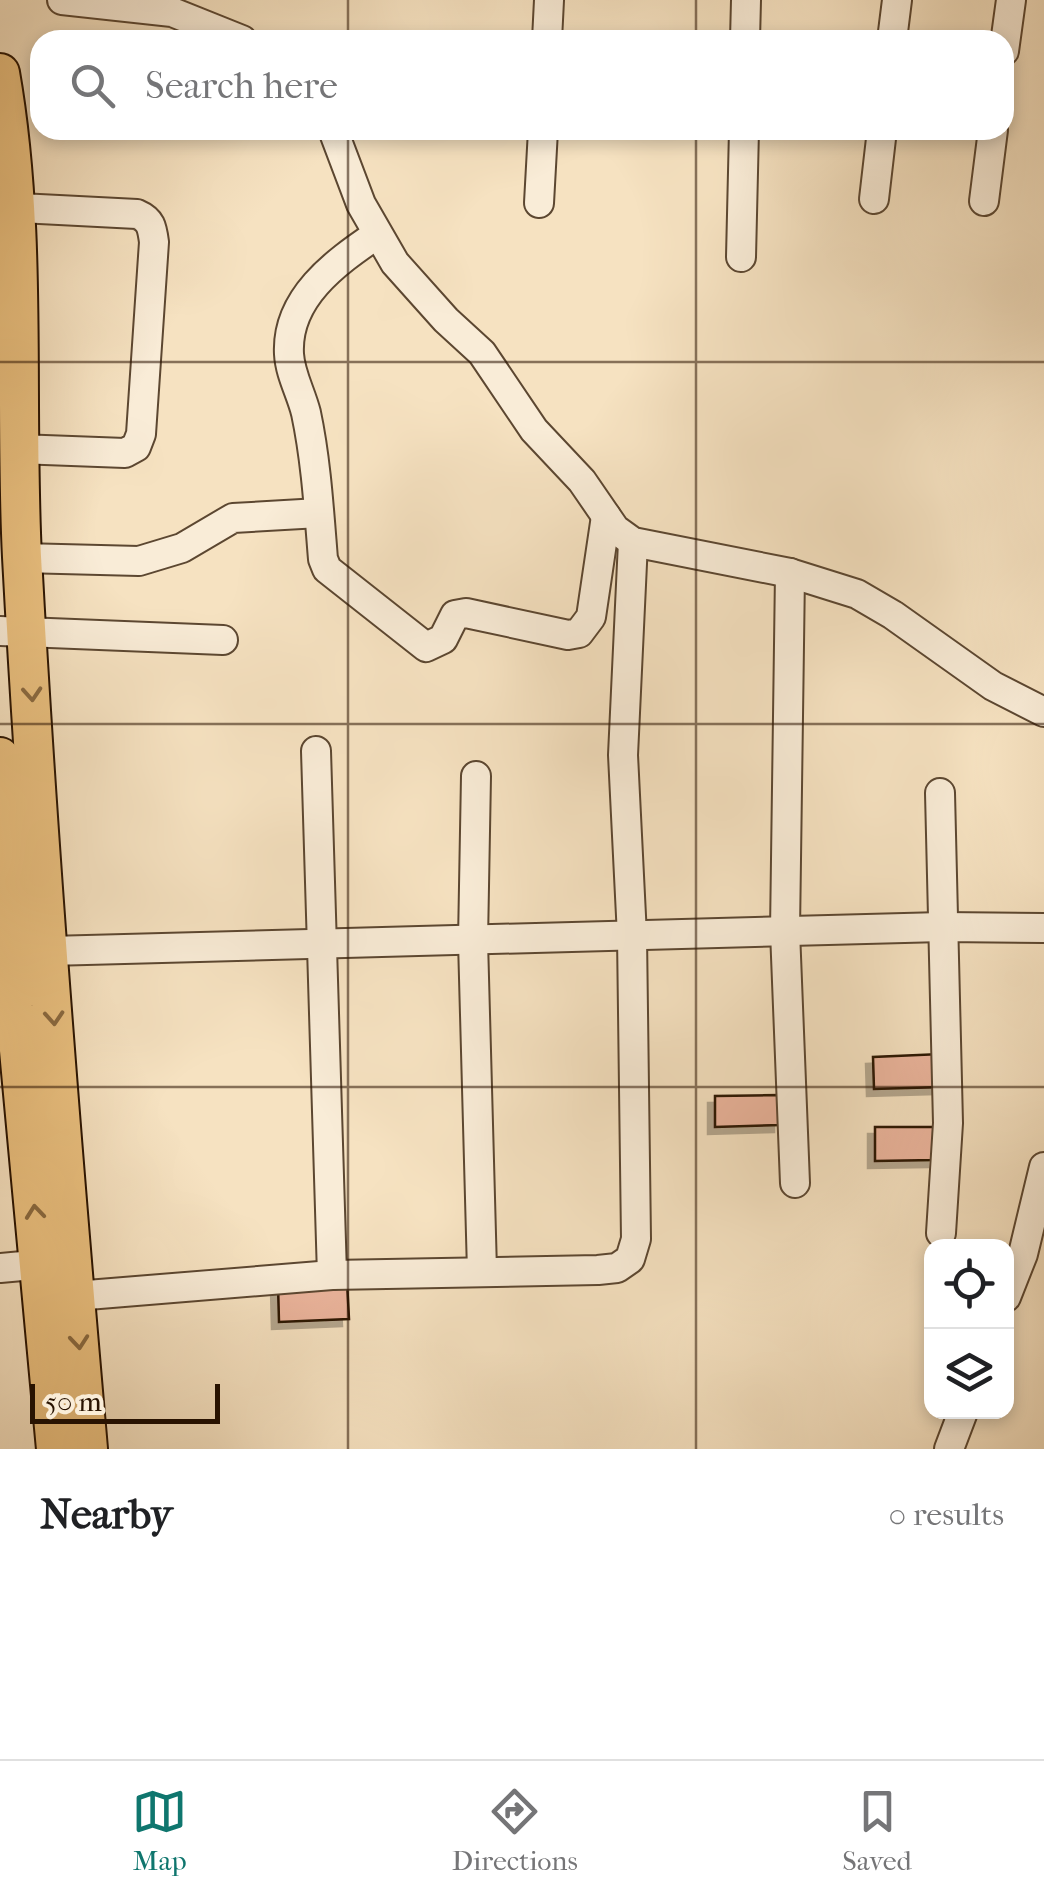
<!DOCTYPE html>
<html lang="en">
<head>
<meta charset="utf-8">
<style>
	:root { --surface:#fff; --page:#f6f6f6; --text:#202124; --muted:#757577; --line:#e0e0e0; --accent:#0f766e }
	body { margin:0; font-family:"IM FELL French Canon",serif; background:var(--page); color:var(--text) }
	.controls { position:absolute; right:30px; bottom:30px; display:grid; overflow:hidden; border-radius:20px; box-shadow:0 5px 15px #0003 }
	.controls button { width:90px; height:90px; display:grid; place-items:center; padding:0; border:0; border-bottom:2px solid var(--line); background:var(--surface); color:var(--text); font:50px sans-serif }
	.scale { position:absolute; left:30px; bottom:25px; width:190px; box-sizing:border-box; padding-left:10px; border:5px solid #291301; border-top:0; font-size:28px; line-height:35px; white-space:nowrap; color:#291301; -webkit-text-stroke:8px #f9ecd7; paint-order:stroke }
	.list { margin:0; padding:0; list-style:none }
	h2 { display:flex; justify-content:space-between; align-items:center; height:130px; margin:0; padding:0 40px; font-size:42px }
	h2 small { font-size:32px; font-weight:400; color:var(--muted) }
	.icon { flex:none; width:55px; height:55px; fill:none; stroke:currentColor; stroke-width:2; stroke-linecap:round; stroke-linejoin:round }
	.map { position:relative; flex:none; width:1044px; height:1449px; overflow:hidden }
	.search { position:absolute; background:var(--surface); box-shadow:0 5px 15px #0003; left:30px; right:30px; top:30px; height:110px; display:flex; align-items:center; gap:25px; box-sizing:border-box; padding:0 35px; border-radius:30px; color:var(--muted); font-size:38px }
	.sheet { height:310px; background:var(--surface) }
	nav { display:flex; justify-content:space-around; align-items:center; box-sizing:border-box; height:140px; border-top:2px solid var(--line); background:var(--surface); font-size:28px; color:var(--muted) }
	nav a { display:grid; justify-items:center; gap:5px }
	nav .on { color:var(--accent) }
	.map>svg:first-child { display:block }
	.building { fill:#ecb59d; stroke:#291301; stroke-width:2.5; filter:url(#shadow) }
	.lines { fill:none; stroke-linecap:round; stroke-linejoin:round }
	.minor-casing { stroke:#5c4731; stroke-width:32 }
	.major-casing { stroke:#291301; stroke-width:42 }
	.minor { stroke:#f9ecd7; stroke-width:28 }
	.major { stroke:#ebc180; stroke-width:38 }
	.oneway { stroke:#8a6a40 }
	.grid { fill:none; stroke:#291301; stroke-width:2.5; stroke-opacity:0.55 }
</style>
</head>
<body>
<div class="map">
<svg width="1044" height="1449" viewBox="0 0 1044 1449">
	<defs>
		<filter id="shadow"><feDropShadow dx="-7" dy="7" stdDeviation="0" flood-color="#0004"/></filter>
	</defs>
	<rect width="100%" height="100%" fill="#f6e2c1"/>
	<filter id="stains"><feTurbulence type="fractalNoise" baseFrequency=".002" numOctaves="4"/><feColorMatrix values="0 0 0 0 .2 0 0 0 0 .09 0 0 0 0 .02 0 0 0 .5 -.17"/></filter>
	<radialGradient id="worn" r=".72"><stop offset=".6" stop-color="#630" stop-opacity="0"/><stop offset="1" stop-color="#630" stop-opacity=".3"/></radialGradient>
	<g class="building">
		<path d="M941,1054l1,33 -68,2 -1,-32z"/>
		<path d="M781,1095v30l-66,2v-31z"/>
		<path d="M875,1127h60v33l-60,1z"/>
		<path d="M347,1281l2,38 -70,3 -1,-38z"/>
	</g>
	<g class="lines">
		<g class="minor-casing">
			<g id="minor">
				<path d="M62,0l110,12 70,28"/>
				<path d="M547,40l2,-40"/>
				<path d="M745,40l1,-40"/>
				<path d="M892,40l5,-40"/>
				<path d="M1004,51l7,-51"/>
				<path d="M333,130l28,74 34,59 51,57 36,33 52,77 48,51 33,48 18,13 157,31 67,21 36,21 100,71 51,26"/>
				<path d="M874,199l8,-69"/>
				<path d="M984,201l9,-71"/>
				<path d="M539,203l4,-73"/>
				<path d="M0,207l137,7c14,6 15,13 17,28l-13,192 -5,13 -11,6 -107,-4"/>
				<path d="M376,235c-41,28 -90,63 -87,119 1,20 12,39 17,59 10,47 13,97 17,146l4,10 99,78 17,-8 12,-24 11,-2 102,22 11,-2 12,-16 15,-101"/>
				<path d="M741,257l3,-127"/>
				<path d="M22,558l117,3 43,-13 51,-30 86,-5"/>
				<path d="M790,573l-5,358 10,252"/>
				<path d="M0,631l223,9"/>
				<path d="M316,751l16,524"/>
				<path d="M476,776l-3,165 9,330"/>
				<path d="M940,793l8,330 -7,110"/>
				<path d="M49,951l893,-24 102,1"/>
				<path d="M0,1268l55,-5"/>
				<path d="M75,1296l257,-21 266,-5 19,-2 13,-9 6,-20 -4,-303 -9,-181 10,-213"/>
				<path d="M1006,1297l17,-43 21,-87"/>
				<path d="M949,1449l14,-37"/>
			</g>
		</g>
		<g class="major-casing">
			<g id="major">
				<path d="M0,73c28,159 14,324 22,484 16,298 40,595 66,892"/>
				<path d="M0,757l15,250 41,442"/>
			</g>
		</g>
		<use href="#minor" class="minor"/>
		<use href="#major" class="major"/>
	</g>
	<defs><path id="oneway-chevron" d="M-2-3.5L2.5 0L-2 3.5" fill="none" stroke-width="1.6" stroke-linecap="round" stroke-linejoin="round" transform="scale(2.5)"/></defs>
	<g class="oneway">
		<use href="#oneway-chevron" transform="translate(32 694) rotate(86)"/>
		<use href="#oneway-chevron" transform="translate(54 1018) rotate(86)"/>
		<use href="#oneway-chevron" transform="translate(35 1212) rotate(-96)"/>
		<use href="#oneway-chevron" transform="translate(79 1342) rotate(85)"/>
	</g>
	<path class="grid" d="M348,0v40M696,0v40M348,130v1319M696,130v1319M0,362h1044M0,724h1044M0,1087h1044"/>
	<rect width="100%" height="100%" filter="url(#stains)"/>
	<rect width="100%" height="100%" fill="url(#worn)"/>
</svg>
<div class="controls">
<button><svg class="icon" aria-label="locate" viewBox="0 0 24 24"><circle cx="12" cy="12" r="6"/><path d="M12 2v4M12 18v4M2 12h4M18 12h4"/></svg></button>
<button><svg class="icon" aria-label="layers" viewBox="0 0 24 24"><path d="M12 4l9 5-9 5-9-5zM3 14l9 5 9-5"/></svg></button>
</div>
<div class="scale">50 m</div>
<div class="search"><svg class="icon" aria-label="search" viewBox="0 0 24 24"><circle cx="10" cy="10" r="6"/><path d="M15 15l6 6"/></svg>Search here</div>
</div>
<section class="sheet">
<h2>Nearby<small>0 results</small></h2>
<ul class="list">
</ul>
</section>
<nav>
<a class="on"><svg class="icon" aria-label="map" viewBox="0 0 24 24"><path d="M3 6l6-2 6 2 6-2v14l-6 2-6-2-6 2zM9 4v14M15 6v14"/></svg>Map</a>
<a><svg class="icon" aria-label="directions" viewBox="0 0 24 24"><path d="M12 3l9 9-9 9-9-9zM9 14v-3h6M13 9l2 2-2 2"/></svg>Directions</a>
<a><svg class="icon" aria-label="saved" viewBox="0 0 24 24"><path d="M7 4h10v16l-5-4-5 4z"/></svg>Saved</a>
</nav>
</body>
</html>
